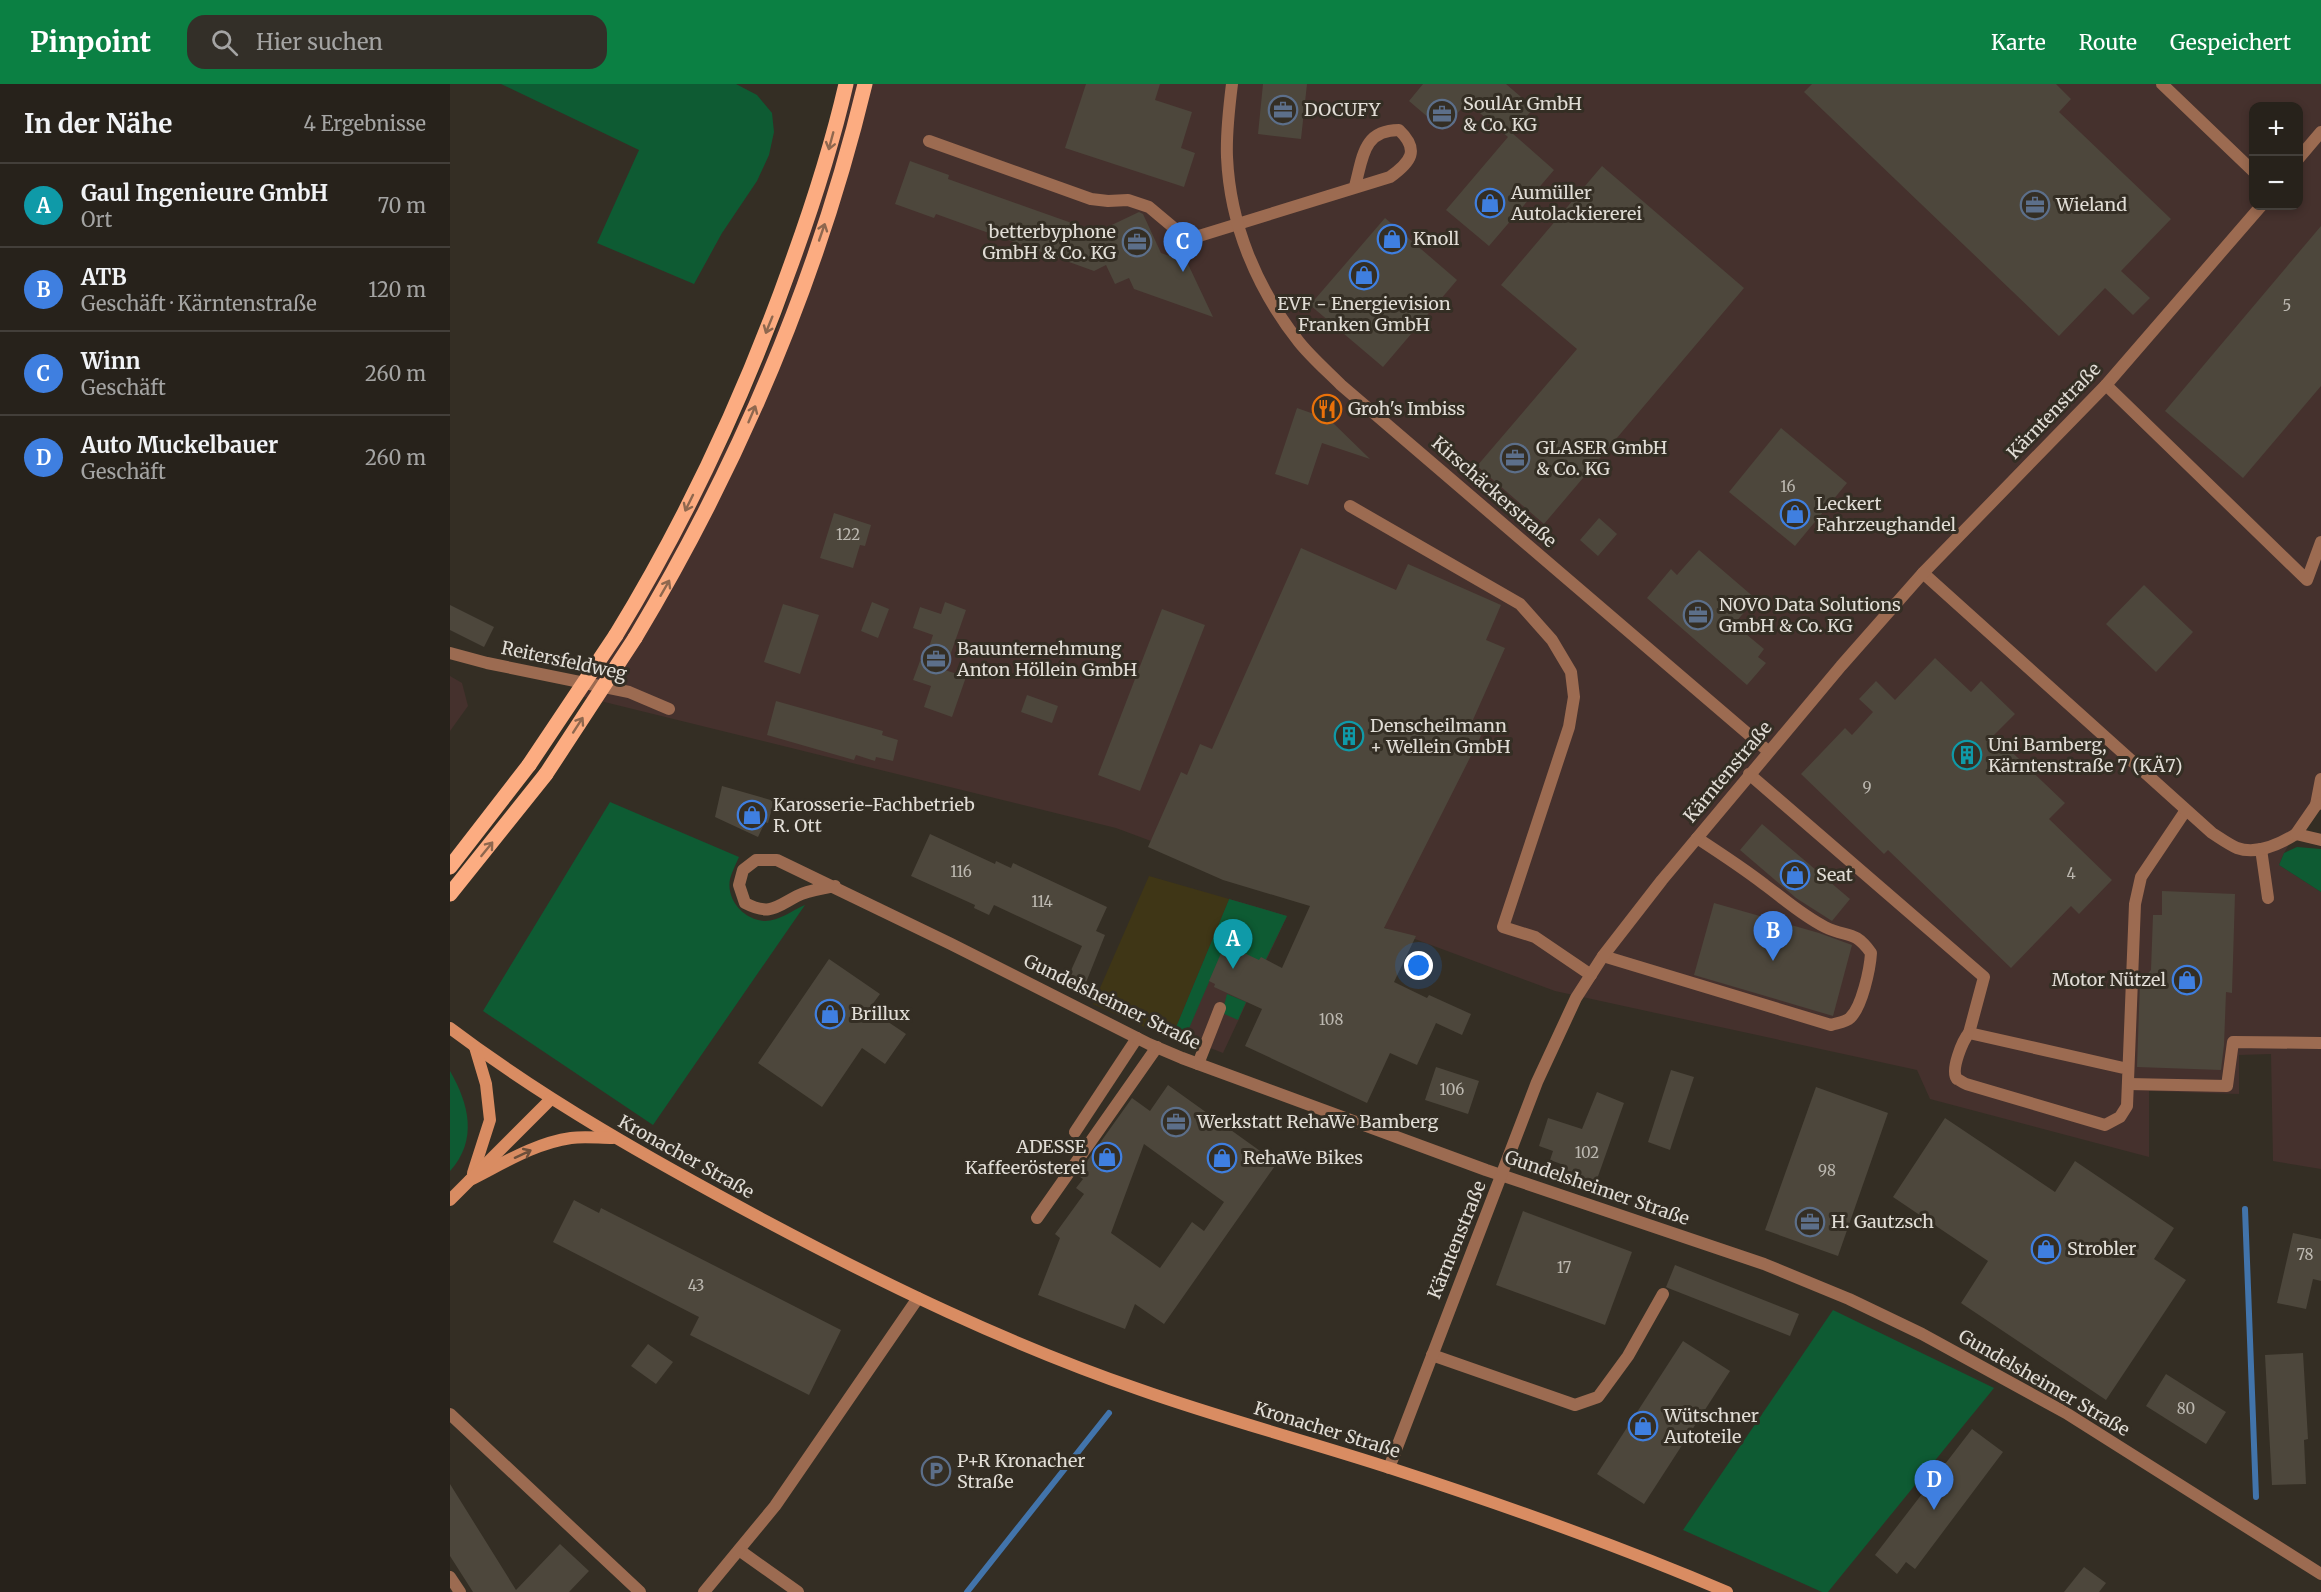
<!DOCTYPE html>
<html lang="de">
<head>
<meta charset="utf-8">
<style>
	:root { --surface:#27221b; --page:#332f28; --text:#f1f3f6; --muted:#a4a4a3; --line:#433f3a; --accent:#0b8043 }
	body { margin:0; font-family:Merriweather,serif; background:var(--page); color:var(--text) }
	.controls { position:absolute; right:18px; top:18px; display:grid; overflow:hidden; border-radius:12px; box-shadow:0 3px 9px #0003 }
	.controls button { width:54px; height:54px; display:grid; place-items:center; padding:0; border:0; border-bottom:2px solid var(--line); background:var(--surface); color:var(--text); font:30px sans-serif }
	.you { position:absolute; left:969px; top:882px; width:21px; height:21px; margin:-15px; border:4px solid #fff; border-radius:50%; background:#1a73e8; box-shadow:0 0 0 9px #1a73e833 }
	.badge { display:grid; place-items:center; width:39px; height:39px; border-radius:50%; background:var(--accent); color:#fff; font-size:20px; font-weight:700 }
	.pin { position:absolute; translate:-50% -50px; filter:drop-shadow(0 2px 3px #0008) }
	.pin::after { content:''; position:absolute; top:32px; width:21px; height:18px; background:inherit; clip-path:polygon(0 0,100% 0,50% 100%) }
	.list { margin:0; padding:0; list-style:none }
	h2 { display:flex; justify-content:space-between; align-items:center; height:78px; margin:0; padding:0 24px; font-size:26px }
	h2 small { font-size:20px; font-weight:400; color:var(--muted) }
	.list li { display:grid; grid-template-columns:39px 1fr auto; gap:18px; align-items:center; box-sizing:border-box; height:84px; padding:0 24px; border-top:2px solid var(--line) }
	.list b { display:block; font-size:22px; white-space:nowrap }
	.list p { margin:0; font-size:20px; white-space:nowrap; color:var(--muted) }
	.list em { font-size:20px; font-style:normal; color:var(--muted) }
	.icon { flex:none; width:33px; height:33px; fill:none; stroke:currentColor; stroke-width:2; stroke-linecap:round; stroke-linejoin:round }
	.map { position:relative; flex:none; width:1871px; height:1508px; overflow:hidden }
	header { display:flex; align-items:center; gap:36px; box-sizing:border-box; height:84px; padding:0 30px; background:var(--accent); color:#fff }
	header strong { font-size:28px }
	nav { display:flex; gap:33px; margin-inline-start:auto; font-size:21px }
	.search { width:420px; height:54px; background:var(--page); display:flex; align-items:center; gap:15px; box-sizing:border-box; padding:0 21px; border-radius:18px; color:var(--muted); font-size:22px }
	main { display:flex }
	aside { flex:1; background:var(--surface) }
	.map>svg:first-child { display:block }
	.commercial { fill:#45312d; fill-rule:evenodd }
	.green { fill:#0e5b33 }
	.sand { fill:#3f3616 }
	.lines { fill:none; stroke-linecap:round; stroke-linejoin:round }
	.stream { stroke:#4274ab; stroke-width:6 }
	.building { fill:#4d473c; fill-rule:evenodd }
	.lane { stroke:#9c6b51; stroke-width:12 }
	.street { stroke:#9c6b51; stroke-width:12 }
	.secondary { stroke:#d98c62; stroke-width:12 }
	.primary { stroke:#fcac81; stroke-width:15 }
	.primary-bridge { stroke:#fcac81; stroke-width:15 }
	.oneway { stroke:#8e674e }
	.oneway2 { stroke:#6e4f3a }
	.labels { text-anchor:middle; stroke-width:6; stroke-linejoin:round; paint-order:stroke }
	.number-label { font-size:15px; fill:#bcb8b0 }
	.poi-label { font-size:18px; fill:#e1ddd6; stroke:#342e24; text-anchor:start }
	.street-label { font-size:18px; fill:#e1ddd6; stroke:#342e24 }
</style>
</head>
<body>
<header>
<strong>Pinpoint</strong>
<div class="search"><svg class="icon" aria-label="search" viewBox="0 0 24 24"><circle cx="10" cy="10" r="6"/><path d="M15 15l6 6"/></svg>Hier suchen</div>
<nav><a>Karte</a><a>Route</a><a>Gespeichert</a></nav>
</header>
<main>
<aside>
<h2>In der Nähe<small>4 Ergebnisse</small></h2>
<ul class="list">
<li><span class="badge" style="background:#0f9aa8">A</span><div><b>Gaul Ingenieure GmbH</b><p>Ort</p></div><em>70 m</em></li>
<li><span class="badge" style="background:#3f7fe0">B</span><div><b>ATB</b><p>Geschäft · Kärntenstraße</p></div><em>120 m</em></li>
<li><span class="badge" style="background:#3f7fe0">C</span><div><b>Winn</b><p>Geschäft</p></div><em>260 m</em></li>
<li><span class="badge" style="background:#3f7fe0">D</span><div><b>Auto Muckelbauer</b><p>Geschäft</p></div><em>260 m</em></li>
</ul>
</aside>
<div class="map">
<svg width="1871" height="1508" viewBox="0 0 1871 1508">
	<rect width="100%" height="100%" fill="#342e24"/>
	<g class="commercial">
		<path d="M404,0h1467v706l-37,63 -5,12 42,27v277l-48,-8 -2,-107 -32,1v39l-90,-3v66l-219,-58 -13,-29 -362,-79 -439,-163 -540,-133 156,-259 46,-109 37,-111zM1804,22h44v100h-44z"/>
		<path d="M0,592l12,7 6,23 -18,25z"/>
		<path d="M779,815l58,17 -64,137 -28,-11 -4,6 -20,-9z"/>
	</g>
	<g class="green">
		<path d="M51,0h235l21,11 15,18 2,19 -5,23 -12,26 -35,52 -28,51 -97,-41 42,-93z"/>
		<path d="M160,718l129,55c-3,7 -7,14 -9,22 -4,21 14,41 35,42 14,0 28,-11 40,-16l-152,220 -170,-114z"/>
		<path d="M1847,763l24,2v43l-42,-27 5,-12z"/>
		<path d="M779,815l58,17 -35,72 -27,-43 -38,88 9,5 -5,10 -20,-9z"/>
		<path d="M777,910l19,8 -8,18 -16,-7z"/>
		<path d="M0,987c19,33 28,69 0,100z"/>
		<path d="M1383,1226l161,78 -166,204h-6l-139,-62z"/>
	</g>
	<path class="sand" d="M699,792l80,23 -58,140 -78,-35z"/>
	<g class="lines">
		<g class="stream">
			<path d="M1795,1125l11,288"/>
			<path d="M517,1508l142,-179"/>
		</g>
	</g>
	<g class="building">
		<path d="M636,0h74l-5,16 37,12 -11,36 14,5 -11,34 -119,-39z"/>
		<path d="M813,0h44l-6,55 -43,-5z"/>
		<path d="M973,0h83l28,24 -22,25 42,37 -65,76 -43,-36 62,-73 -41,-35 -24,28 -34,-29z"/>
		<path d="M1362,0h244l15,15 -12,13 112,107 -50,52 29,27 -17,17 -28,-27 -46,48 -255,-244z"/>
		<path d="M460,77l39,14 -1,4 149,53 42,-20 4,2 18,39 26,9 26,55 -79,-28 -5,-11 -14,6 -9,-19 -12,6 -158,-57 -2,4 -39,-14z"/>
		<path d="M1152,82l142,122 -200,236 -67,-58 100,-117 -76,-64z"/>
		<path d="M935,134l72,62 -74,87 -73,-62z"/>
		<path d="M1871,142v160l-78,92 -78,-67z"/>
		<path d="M869,318l17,6 -5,13 39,38 -48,-16 -14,42 -33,-11 22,-66 17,6z"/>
		<path d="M1331,344l66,55 -52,63 -66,-54z"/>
		<path d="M384,429l37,12 -6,21 -5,-1 -7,23 -33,-10z"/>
		<path d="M1149,434l18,16 -19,22 -18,-16z"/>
		<path d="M851,464l95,42 12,-26 93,41 -15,35 19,8 -33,74 13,6 -101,200 32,8 -22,46 33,16 2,-3 42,19 -9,21 -26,-12 -19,42 -27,-12 -23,50 -122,-57 17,-37 -48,-22 1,-3 -6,-3 16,-37 34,16 2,-3 21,11 28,-62 -87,-26 -75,-33 33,-75 6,3 13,-31 12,5z"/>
		<path d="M1249,466l57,49 -22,25 30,25 -6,8 8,6 -19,22 -100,-87 24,-29 6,6z"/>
		<path d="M1694,501l49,47 -37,40 -50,-48z"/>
		<path d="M422,518l17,7 -11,29 -17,-7z"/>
		<path d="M495,518l21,8 -21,60 21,7 -14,40 -28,-10 7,-21 -18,-6 7,-19 4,1 9,-27 -20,-7 7,-21 21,7z"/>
		<path d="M333,520l36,11 -19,59 -36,-12z"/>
		<path d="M0,521l44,22 -10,20 -34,-17z"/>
		<path d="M712,525l43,16 -65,166 -42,-16z"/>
		<path d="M1485,574l36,34 10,-11 34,33 -21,21 71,68 -16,16 63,61 -33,34 -8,-8 -60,62 -123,-118 -4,4 -83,-80 44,-46 7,7 21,-23 -14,-13 17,-18 19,19z"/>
		<path d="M577,611l31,11 -6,17 -31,-11z"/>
		<path d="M326,617l107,30 -1,4 16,5 -5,21 -17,-4 -1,4 -19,-6 -2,5 -87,-25z"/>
		<path d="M272,702l52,15 -6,22 -3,-1 -7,15 -43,-20z"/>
		<path d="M1312,740l88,75 -18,22 -36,-23 -56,-48z"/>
		<path d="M480,750l65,30 1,-3 15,7 2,-5 94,44 -11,24 9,4 -24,60 -17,-9 18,-40 -88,-41 -5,10 -15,-7 1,-3 -64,-29z"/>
		<path d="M1712,807l73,3 -3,99 -6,-1 -2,53 -3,25 -84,-3 3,-85 11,-12 2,-55h9z"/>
		<path d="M1264,819l105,30 33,12 -19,71 -139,-41z"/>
		<path d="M379,875l51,35 -11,15 37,25 -21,30 -23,-16 -40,59 -64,-44z"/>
		<path d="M986,983l43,14 -11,33 -43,-14z"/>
		<path d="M1221,986l23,7 -24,73 -22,-8z"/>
		<path d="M718,1001l109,78 -113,161 -29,-20 -10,25 -87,-34 22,-57 -5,-4 29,-40 -8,-6 7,-9 -6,-4 55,-77 18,13zM694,1060l80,58 -20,29 -12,-9 -32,46 -49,-35z"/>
		<path d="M1366,1003l72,26 -50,143 -73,-26z"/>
		<path d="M1147,1008l27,11 -28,79 -34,-12 2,-5 -14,-5 3,-9 -14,-5 9,-28 34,11z"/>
		<path d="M1495,1034l110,74 20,-31 99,67 -20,31 32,21 -80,120 -145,-97 27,-42 -95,-64z"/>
		<path d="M124,1116l25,13 2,-5 240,122 -32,65 -119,-60 9,-18 -146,-75z"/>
		<path d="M1073,1127l109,41 -27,73 -109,-40z"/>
		<path d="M1843,1149l28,6v42l-8,-2 -7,30 -29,-6z"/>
		<path d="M1225,1181l124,49 -9,22 -122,-48 -2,-1z"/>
		<path d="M1233,1257l47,30 -86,133 -47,-30z"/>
		<path d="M198,1260l25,18 -17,22 -25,-18z"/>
		<path d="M1853,1269l5,86 -4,1 2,44 -34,1 -7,-130z"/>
		<path d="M1716,1290l60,38 -20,32 -60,-38z"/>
		<path d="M1522,1345l31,23 -88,117 -9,-7 -9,12 -22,-19z"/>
		<path d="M0,1400l66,106 44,-46 29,27 -20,21h-96l-23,-36z"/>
		<path d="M1634,1483l22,16 -7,9h-35z"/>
	</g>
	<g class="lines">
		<g class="lane">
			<path d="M479,57l162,58 17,2 20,-1 21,7 31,26 19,3 191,-59c21,-15 30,-27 9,-47 -36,0 -36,27 -44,56"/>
			<path d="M1656,301l201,195 14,-38"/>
			<path d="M900,422l170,98 32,36 19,32 3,25 -5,30 -66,200 32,10 56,38"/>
			<path d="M1299,690l235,203 -15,56"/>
			<path d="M1866,721l5,-26"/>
			<path d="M1811,765l7,49"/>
			<path d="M1153,872l228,69c6,-2 15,-3 19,-7 12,-11 20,-49 21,-65 -17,-24 -24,-15 -46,-26 -22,-11 -41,-28 -60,-42 -22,-17 -45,-32 -68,-47"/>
			<path d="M748,980l22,-56"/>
			<path d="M1678,985l-159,-36c-6,7 -19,37 -12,46 1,0 8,5 9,5l122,36 17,5 15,-8 7,-11 8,-202 6,-27 45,-67"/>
			<path d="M1678,1000l99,2 6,-44 88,1"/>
			<path d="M625,1048l62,-94"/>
			<path d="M587,1134l120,-171"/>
			<path d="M982,1271l143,50 23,-8 30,-41 35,-62"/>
			<path d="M0,1330l190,178"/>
			<path d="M289,1466l59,42"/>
			<path d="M0,1493l10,15"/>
		</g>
		<g class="street">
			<path d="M782,0c-3,24 -6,49 -5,73 3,68 30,132 72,185 12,15 28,29 42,43l427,366"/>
			<path d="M1712,0l92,88"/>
			<path d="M1848,75l23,-27"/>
			<path d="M1473,489l289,260c8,5 16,11 25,15 20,7 43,-4 59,-14"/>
			<path d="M0,569l37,10 142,29 40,17"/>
			<path d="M1871,719l-5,2 -20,29 25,6"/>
			<path d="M385,802c-12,3 -27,4 -38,10 -21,11 -27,20 -52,7l-6,-18 4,-15 13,-10h21l174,84 198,100 33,14 304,112 278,94 85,35 73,35 144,79 255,161"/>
			<path d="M939,1384l148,-386 39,-84 27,-42 59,-76 179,-214 82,-93 183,-188 155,-179"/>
			<path d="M254,1508l71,-86 143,-208"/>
		</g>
		<g class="secondary">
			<path d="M0,944c98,74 204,133 312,191 122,65 248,126 379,171 82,29 166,51 249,78 114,37 227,77 337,124"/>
			<path d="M23,1089l17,-53 -4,-36 -11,-37"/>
			<path d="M20,1096c32,-16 65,-37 101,-42 13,-2 28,0 42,0"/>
			<path d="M0,1116l101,-101"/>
		</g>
		<g class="primary">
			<path d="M166,551c72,-118 130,-243 176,-373 21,-58 40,-117 54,-178"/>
			<path d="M185,554c103,-172 183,-359 230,-554"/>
			<path d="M0,783l79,-102"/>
			<path d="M0,810l96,-120"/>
		</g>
		<g class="primary-bridge">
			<path d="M79,681l87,-130"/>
			<path d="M96,690l89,-136"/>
		</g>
	</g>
	<defs><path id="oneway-shaft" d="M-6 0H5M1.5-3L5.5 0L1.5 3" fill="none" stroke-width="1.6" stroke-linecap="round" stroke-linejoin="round" transform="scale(1.5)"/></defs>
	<g class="oneway">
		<use href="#oneway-shaft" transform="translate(381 57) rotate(105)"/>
		<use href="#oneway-shaft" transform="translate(372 148) rotate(-71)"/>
		<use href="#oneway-shaft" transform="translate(319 241) rotate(112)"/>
		<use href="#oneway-shaft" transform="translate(302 330) rotate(-67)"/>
		<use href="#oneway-shaft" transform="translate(239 419) rotate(116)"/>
		<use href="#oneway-shaft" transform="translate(215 504) rotate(-60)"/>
		<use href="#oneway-shaft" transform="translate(128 641) rotate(-57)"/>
		<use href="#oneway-shaft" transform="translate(37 765) rotate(-51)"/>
	</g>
	<use class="oneway2" href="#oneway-shaft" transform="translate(73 1070) rotate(-25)"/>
	<defs>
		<g id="office-ring" transform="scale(1.5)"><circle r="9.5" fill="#342e24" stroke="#5c6f8a" stroke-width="1.5"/><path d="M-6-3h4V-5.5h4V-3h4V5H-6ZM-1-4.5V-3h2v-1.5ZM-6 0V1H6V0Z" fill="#5c6f8a"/></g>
		<g id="shop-ring" transform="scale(1.5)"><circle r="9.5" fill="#342e24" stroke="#3f7fe0" stroke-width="1.5"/><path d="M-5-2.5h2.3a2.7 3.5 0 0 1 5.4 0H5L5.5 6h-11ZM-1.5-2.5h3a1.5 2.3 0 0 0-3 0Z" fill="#3f7fe0"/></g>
		<g id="restaurant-ring" transform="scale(1.5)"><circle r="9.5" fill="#342e24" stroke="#e8710a" stroke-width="1.5"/><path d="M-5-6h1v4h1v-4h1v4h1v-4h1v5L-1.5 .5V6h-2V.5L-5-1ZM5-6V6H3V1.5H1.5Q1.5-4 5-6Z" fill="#e8710a"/></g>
		<g id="building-ring" transform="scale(1.5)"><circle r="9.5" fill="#342e24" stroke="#0f9aa8" stroke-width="1.5"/><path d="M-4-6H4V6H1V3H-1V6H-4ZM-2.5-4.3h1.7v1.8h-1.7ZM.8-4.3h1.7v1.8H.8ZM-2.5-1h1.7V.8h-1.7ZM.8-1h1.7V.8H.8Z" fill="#0f9aa8"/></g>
		<g id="parking-ring" transform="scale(1.5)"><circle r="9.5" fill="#342e24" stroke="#5c6f8a" stroke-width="1.5"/><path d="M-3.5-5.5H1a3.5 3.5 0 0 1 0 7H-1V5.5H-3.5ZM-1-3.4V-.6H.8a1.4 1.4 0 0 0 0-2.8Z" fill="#5c6f8a"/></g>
	</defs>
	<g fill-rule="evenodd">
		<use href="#office-ring" x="833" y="26"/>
		<use href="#office-ring" x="992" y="30"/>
		<use href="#shop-ring" x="1040" y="119"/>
		<use href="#office-ring" x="1585" y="121"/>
		<use href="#shop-ring" x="942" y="155"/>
		<use href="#office-ring" x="687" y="158"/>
		<use href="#shop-ring" x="914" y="191"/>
		<use href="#restaurant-ring" x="877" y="325"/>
		<use href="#office-ring" x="1065" y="374"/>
		<use href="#shop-ring" x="1345" y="430"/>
		<use href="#office-ring" x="1248" y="531"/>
		<use href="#office-ring" x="486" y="575"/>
		<use href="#building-ring" x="899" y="652"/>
		<use href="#building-ring" x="1517" y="671"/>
		<use href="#shop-ring" x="302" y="731"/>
		<use href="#shop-ring" x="1345" y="791"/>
		<use href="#shop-ring" x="1737" y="896"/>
		<use href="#shop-ring" x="380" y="930"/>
		<use href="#office-ring" x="726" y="1038"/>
		<use href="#shop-ring" x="657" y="1073"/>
		<use href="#shop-ring" x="772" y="1074"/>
		<use href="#office-ring" x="1360" y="1138"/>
		<use href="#shop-ring" x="1596" y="1165"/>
		<use href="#shop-ring" x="1193" y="1342"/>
		<use href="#parking-ring" x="486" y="1387"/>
	</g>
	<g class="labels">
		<g class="number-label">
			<text x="1837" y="227">5</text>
			<text x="1338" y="408">16</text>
			<text x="398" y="456">122</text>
			<text x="1417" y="709">9</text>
			<text x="511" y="793">116</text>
			<text x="1621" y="795">4</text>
			<text x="592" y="823">114</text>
			<text x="881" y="941">108</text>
			<text x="1002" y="1011">106</text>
			<text x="1137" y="1074">102</text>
			<text x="1377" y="1092">98</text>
			<text x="1855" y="1176">78</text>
			<text x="1114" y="1189">17</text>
			<text x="246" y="1207">43</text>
			<text x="1736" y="1330">80</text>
		</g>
		<g class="poi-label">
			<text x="1013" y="26">SoulAr GmbH<tspan x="1013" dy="21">&amp; Co. KG</tspan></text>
			<text x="854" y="32">DOCUFY</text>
			<text x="1061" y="115">Aumüller<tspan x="1061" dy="21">Autolackiererei</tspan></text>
			<text x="1606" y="127">Wieland</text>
			<text x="666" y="154" text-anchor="end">betterbyphone<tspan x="666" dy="21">GmbH &amp; Co. KG</tspan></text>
			<text x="963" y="161">Knoll</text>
			<text x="914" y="226" text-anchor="middle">EVF - Energievision<tspan x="914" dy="21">Franken GmbH</tspan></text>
			<text x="898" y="331">Groh's Imbiss</text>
			<text x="1086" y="370">GLASER GmbH<tspan x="1086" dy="21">&amp; Co. KG</tspan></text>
			<text x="1366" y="426">Leckert<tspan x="1366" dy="21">Fahrzeughandel</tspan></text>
			<text x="1269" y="527">NOVO Data Solutions<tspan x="1269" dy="21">GmbH &amp; Co. KG</tspan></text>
			<text x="507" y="571">Bauunternehmung<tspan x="507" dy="21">Anton Höllein GmbH</tspan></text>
			<text x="920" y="648">Denscheilmann<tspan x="920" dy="21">+ Wellein GmbH</tspan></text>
			<text x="1538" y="667">Uni Bamberg,<tspan x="1538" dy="21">Kärntenstraße 7 (KÄ7)</tspan></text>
			<text x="323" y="727">Karosserie-Fachbetrieb<tspan x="323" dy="21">R. Ott</tspan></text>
			<text x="1366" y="797">Seat</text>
			<text x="1716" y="902" text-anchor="end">Motor Nützel</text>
			<text x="401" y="936">Brillux</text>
			<text x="747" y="1044">Werkstatt RehaWe Bamberg</text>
			<text x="636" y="1069" text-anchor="end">ADESSE<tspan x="636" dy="21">Kaffeerösterei</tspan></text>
			<text x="793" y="1080">RehaWe Bikes</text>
			<text x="1381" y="1144">H. Gautzsch</text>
			<text x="1617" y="1171">Strobler</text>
			<text x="1214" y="1338">Wütschner<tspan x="1214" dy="21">Autoteile</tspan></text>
			<text x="507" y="1383">P+R Kronacher<tspan x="507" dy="21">Straße</tspan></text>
		</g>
		<g class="street-label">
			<text transform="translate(1604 327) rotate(-46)" y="6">Kärntenstraße</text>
			<text transform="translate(1044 408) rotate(41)" y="6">Kirschäckerstraße</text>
			<text transform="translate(114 577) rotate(12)" y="6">Reitersfeldweg</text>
			<text transform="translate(1278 688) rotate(-50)" y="6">Kärntenstraße</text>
			<text transform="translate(662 918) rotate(26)" y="6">Gundelsheimer Straße</text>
			<text transform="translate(236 1073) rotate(29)" y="6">Kronacher Straße</text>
			<text transform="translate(1147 1104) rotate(19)" y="6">Gundelsheimer Straße</text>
			<text transform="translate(1007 1156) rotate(-68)" y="6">Kärntenstraße</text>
			<text transform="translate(1594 1299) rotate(30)" y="6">Gundelsheimer Straße</text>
			<text transform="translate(877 1346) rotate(17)" y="6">Kronacher Straße</text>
		</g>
	</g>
</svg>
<div class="controls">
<button>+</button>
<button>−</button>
</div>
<div class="you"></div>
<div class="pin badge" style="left:783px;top:885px;background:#0f9aa8">A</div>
<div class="pin badge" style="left:1323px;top:877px;background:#3f7fe0">B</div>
<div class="pin badge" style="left:733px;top:188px;background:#3f7fe0">C</div>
<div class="pin badge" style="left:1484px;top:1426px;background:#3f7fe0">D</div>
</div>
</main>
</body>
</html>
